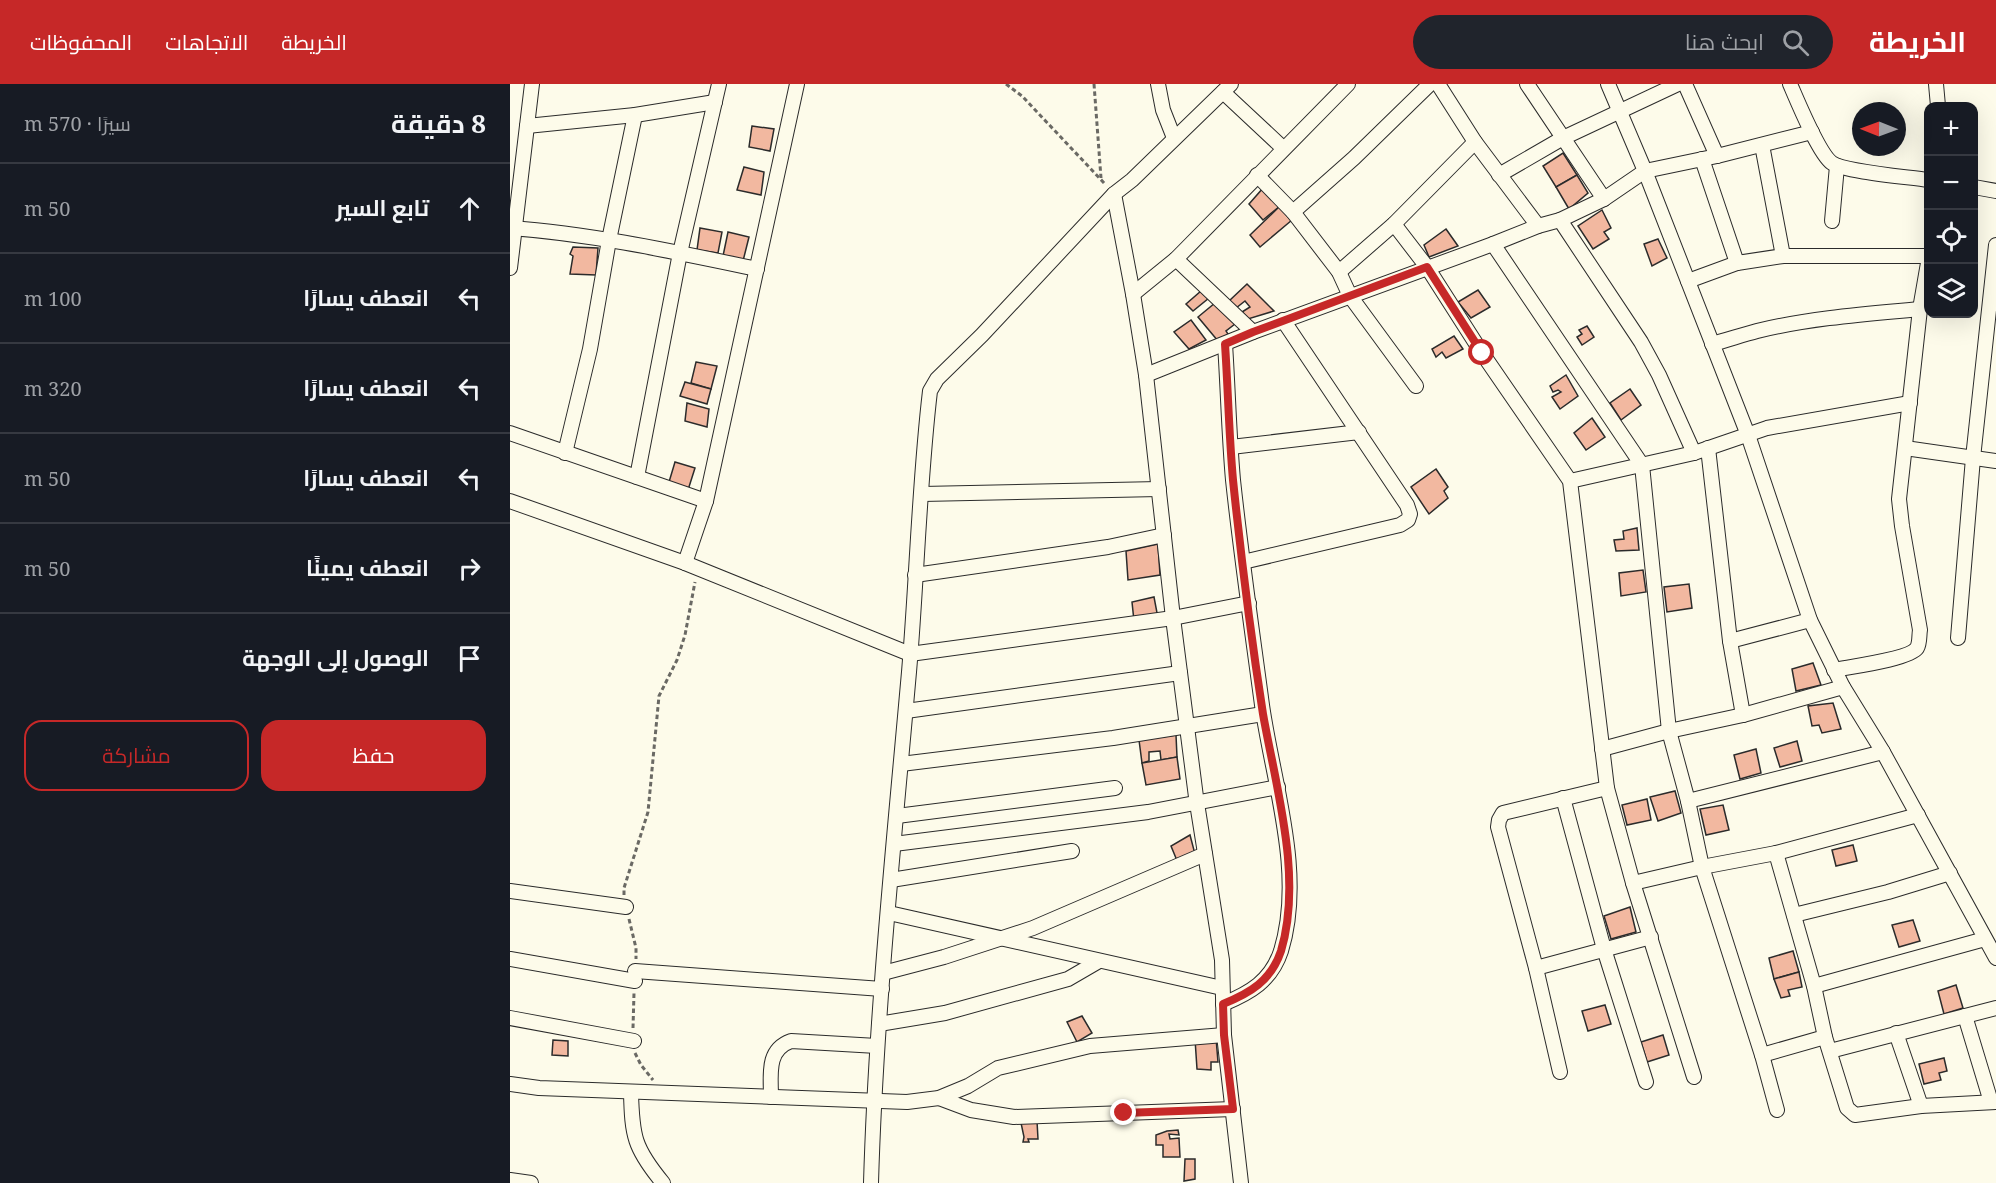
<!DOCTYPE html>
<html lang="ar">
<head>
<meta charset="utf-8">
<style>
	:root { --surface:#171b24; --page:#20242c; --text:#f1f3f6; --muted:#9ea1a6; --line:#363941; --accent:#c62828 }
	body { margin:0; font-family:"Noto Serif",Cairo,serif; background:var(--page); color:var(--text); direction:rtl }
	.controls { position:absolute; right:18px; top:18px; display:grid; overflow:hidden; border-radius:12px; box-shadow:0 6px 24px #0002 }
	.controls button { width:54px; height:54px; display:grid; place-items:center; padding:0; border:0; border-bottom:2px solid var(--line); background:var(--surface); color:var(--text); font:30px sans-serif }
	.compass { position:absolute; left:1342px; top:18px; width:54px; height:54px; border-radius:50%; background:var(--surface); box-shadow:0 6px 24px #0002; rotate:271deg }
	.stop { position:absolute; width:18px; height:18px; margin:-14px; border:4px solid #c62828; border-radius:50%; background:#fff }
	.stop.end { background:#c62828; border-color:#fff; box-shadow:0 2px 6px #0008 }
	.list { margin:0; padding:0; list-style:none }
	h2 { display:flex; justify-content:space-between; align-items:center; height:78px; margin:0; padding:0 24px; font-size:26px }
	h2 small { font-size:20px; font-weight:400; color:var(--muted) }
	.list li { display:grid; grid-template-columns:39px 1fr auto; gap:18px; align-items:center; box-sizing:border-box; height:90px; padding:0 24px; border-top:2px solid var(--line) }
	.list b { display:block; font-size:22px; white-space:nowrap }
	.list em { font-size:20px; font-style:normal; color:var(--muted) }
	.actions { display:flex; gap:12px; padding:18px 24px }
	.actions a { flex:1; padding:14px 0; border:2px solid var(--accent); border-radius:18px; text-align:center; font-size:21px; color:var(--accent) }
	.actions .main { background:var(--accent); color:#fff }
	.icon { flex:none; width:33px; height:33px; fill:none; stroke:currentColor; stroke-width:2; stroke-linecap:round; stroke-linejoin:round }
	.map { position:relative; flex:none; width:1486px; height:1099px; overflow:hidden; direction:ltr }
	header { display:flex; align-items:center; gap:36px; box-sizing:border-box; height:84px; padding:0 30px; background:var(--accent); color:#fff }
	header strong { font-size:28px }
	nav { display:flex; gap:33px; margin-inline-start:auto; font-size:21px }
	.search { width:420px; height:54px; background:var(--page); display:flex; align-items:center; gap:15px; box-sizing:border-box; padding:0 21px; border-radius:33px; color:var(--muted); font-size:22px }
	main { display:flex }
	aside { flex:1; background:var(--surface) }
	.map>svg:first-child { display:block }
	.building { fill:#f2b8a0; stroke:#2b2b2b; stroke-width:1.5 }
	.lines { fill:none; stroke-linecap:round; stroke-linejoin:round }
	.street-casing { stroke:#2b2b2b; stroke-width:16 }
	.path { stroke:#6a6964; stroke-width:3; stroke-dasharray:4.5 3; stroke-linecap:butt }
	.street { stroke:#fdfbea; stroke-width:14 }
	.route { stroke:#c62828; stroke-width:8 }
</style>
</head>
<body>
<header>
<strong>الخريطة</strong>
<div class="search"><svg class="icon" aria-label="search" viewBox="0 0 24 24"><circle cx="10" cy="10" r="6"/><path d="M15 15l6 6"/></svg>ابحث هنا</div>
<nav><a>الخريطة</a><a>الاتجاهات</a><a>المحفوظات</a></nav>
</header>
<main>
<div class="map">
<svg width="1486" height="1099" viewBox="0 0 1486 1099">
	<rect width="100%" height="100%" fill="#fdfbea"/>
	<g class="building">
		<path d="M242,42l22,3 -4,22 -21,-4z"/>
		<path d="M1053,69l14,22 -21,12 -13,-21z"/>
		<path d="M234,83l20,5 -3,23 -24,-5z"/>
		<path d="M1067,91l11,18 -19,16 -13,-22z"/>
		<path d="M754,103l16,19 -17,14 -14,-16z"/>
		<path d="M770,122l12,14 -32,27 -10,-12z"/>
		<path d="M1092,126l9,18 -7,4 5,7 -16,10 -15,-23z"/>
		<path d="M190,144l22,4 -4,21 -21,-3z"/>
		<path d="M936,145l12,17 -29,11 -5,-12z"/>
		<path d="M218,148l21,5 -6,24 -20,-5z"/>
		<path d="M1148,155l9,19 -15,8 -8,-22z"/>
		<path d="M63,163l25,1 -2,27 -26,-1 3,-18 -3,-2z"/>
		<path d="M737,200l27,27 -26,8 -6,-7 8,-5 -5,-6 -9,7 -7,-7z"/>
		<path d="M968,206l12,17 -19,11 -13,-16z"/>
		<path d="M691,207l8,7 -16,13 -7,-7z"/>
		<path d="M705,219l20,21 -9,7 2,3 -10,7 -20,-24z"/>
		<path d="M681,236l15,20 -17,9 -15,-17z"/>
		<path d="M1077,242l7,11 -12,8 -5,-8 5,-3 -3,-4z"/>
		<path d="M944,252l9,13 -17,9 -4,-6 -6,5 -4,-8z"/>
		<path d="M186,278l21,4 -6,23 -20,-6z"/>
		<path d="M1056,291l12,21 -18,13 -8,-12 9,-5 -3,-2 -5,2 -3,-6z"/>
		<path d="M175,298l26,7 -4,15 -27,-8z"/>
		<path d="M1120,305l11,16 -20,15 -11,-17z"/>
		<path d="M177,319l22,6 -2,18 -22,-6z"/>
		<path d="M1082,334l13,19 -19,13 -12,-17z"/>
		<path d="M165,378l20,6 -7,22 -19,-8z"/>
		<path d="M926,385l12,18 -4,4 4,7 -19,16 -18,-27z"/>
		<path d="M1127,444l2,22 -23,1 -2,-11 10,-1 -1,-8z"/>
		<path d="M648,460l2,31 -32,5 -2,-29z"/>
		<path d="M1133,486l3,22 -25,4 -2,-23z"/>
		<path d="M1179,500l3,24 -25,4 -3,-25z"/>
		<path d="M644,513l4,21 -24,3 -2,-19z"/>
		<path d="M1303,579l8,22 -25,6 -4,-22z"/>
		<path d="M1323,619l8,26 -19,4 -3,-8 -7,1 -4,-20z"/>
		<path d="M666,651l1,22 -16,3 -1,-9 -11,1v9l-7,2 -3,-23z"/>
		<path d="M1287,657l5,20 -22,6 -6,-19z"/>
		<path d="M1246,665l5,24 -21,6 -6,-24z"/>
		<path d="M667,673l3,22 -34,6 -4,-22z"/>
		<path d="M1165,707l6,22 -23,8 -8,-24z"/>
		<path d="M1137,715l4,21 -24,5 -5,-20z"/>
		<path d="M1213,721l6,25 -23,5 -6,-26z"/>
		<path d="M680,751l5,19 -17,9 -7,-17z"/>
		<path d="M1343,761l4,16 -21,5 -4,-16z"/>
		<path d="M1120,823l6,25 -25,7 -7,-23z"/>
		<path d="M1403,836l7,21 -21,6 -7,-22z"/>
		<path d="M1283,867l6,21 -25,7 -5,-21z"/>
		<path d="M1289,888l3,15 -14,3 2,6 -9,2 -7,-19z"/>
		<path d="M1446,901l7,23 -19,6 -6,-23z"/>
		<path d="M1095,921l6,19 -23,7 -6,-20z"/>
		<path d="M572,932l10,17 -15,9 -10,-20z"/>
		<path d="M1153,951l6,20 -22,7 -6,-20z"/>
		<path d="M706,954l2,24h-7v8l-14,-1 -2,-30z"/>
		<path d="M43,956l15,1v15l-16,-1z"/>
		<path d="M1434,974l3,13 -8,2 2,7 -17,4 -5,-20z"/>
		<path d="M527,1037l1,18h-10l1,3h-6l1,-5 -3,-14z"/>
		<path d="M668,1046l1,5 -10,-1 1,5 9,-1 1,19h-17v-12h-7v-10l11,-4z"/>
		<path d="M675,1075h10v20l-11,2z"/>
	</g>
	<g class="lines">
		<g class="street-casing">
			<g id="street">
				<path d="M648,0l5,26 11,28"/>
				<path d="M928,0l37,58 63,84"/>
				<path d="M1017,0l77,115"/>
				<path d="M1098,0l37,87 103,264 62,185 33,67 40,65 113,206"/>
				<path d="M1175,0l32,72"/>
				<path d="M1280,0c7,16 29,70 42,79 13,9 77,14 96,17"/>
				<path d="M1426,0l2,22"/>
				<path d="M713,8l60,56"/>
				<path d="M17,42l108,-11 80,-13"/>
				<path d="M1252,61l21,111"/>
				<path d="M1192,75l35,104"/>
				<path d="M747,91l36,37 46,60 11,24 66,90"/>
				<path d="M989,91l64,-37 115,-54"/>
				<path d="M1464,103l22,4"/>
				<path d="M604,110l19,100 13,81 27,243 23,179 26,163 2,75 17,148"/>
				<path d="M783,128l61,-54 76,-74"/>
				<path d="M1050,136l81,122 18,33 35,78"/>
				<path d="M1322,137l5,-55"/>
				<path d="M884,140l33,43 55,86 88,128 37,307 26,95 61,194"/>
				<path d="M0,144c83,6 165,24 247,41"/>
				<path d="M983,160l149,221 27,266 19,70 14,66 60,188 15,55"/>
				<path d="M666,175l77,73"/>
				<path d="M0,184l22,-184"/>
				<path d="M829,188l55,-48 81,-82"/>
				<path d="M1178,197l49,-18 46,-7h145"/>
				<path d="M623,210l43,-35 172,-175"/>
				<path d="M1202,260c15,-4 30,-9 45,-13 53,-13 109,-17 163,-22"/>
				<path d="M636,291l107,-43 240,-88 45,-18 22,-6 44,-21 41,-28 72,-15 95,-24"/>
				<path d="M0,349l196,68"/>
				<path d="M721,363l128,-15"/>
				<path d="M1198,364l22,193 13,74"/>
				<path d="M1395,364l91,13"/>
				<path d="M55,369l25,-104 19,-109 26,-125"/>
				<path d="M127,393l43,-224 39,-169"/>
				<path d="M1060,397l124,-28 73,-25 143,-25"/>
				<path d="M412,410l237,-5"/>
				<path d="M0,417l175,62 225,91 263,-36 76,-15"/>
				<path d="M733,478l157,-37 8,-5 2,-6 -3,-9 -124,-185"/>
				<path d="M175,479l21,-62 91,-417"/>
				<path d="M405,491l193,-28 56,-12"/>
				<path d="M1448,554l15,-180 23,-213"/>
				<path d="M1220,557l80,-21"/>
				<path d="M1324,586c14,-3 76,-11 83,-22 3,-5 2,-13 3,-18l-18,-104 -3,-27 21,-190 8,-46"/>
				<path d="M396,627l274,-38"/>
				<path d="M1092,665l67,-18 74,-16 100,-28"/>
				<path d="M391,680l212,-26 150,-24"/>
				<path d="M1053,714l41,151 42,133"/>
				<path d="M1178,717l195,-49"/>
				<path d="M387,732l218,-28"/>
				<path d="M384,760l254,-32 130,-25"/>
				<path d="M1266,769l38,133 11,51 22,71 8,7 66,-9 75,-4"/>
				<path d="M381,796l181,-29"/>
				<path d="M1123,799l69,-16 74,-14 142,-38"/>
				<path d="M0,807l116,16"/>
				<path d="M379,829l333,75"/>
				<path d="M1284,831l94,-23 62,-19"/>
				<path d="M0,875l125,22"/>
				<path d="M1026,884l115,-31"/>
				<path d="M125,887l247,18"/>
				<path d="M373,889l61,-16 89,-29 172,-74"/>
				<path d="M1304,902l171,-47"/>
				<path d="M713,920c27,-11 48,-23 58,-53 24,-78 -8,-168 -19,-246 -10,-75 -21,-150 -29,-225 -4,-45 -5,-91 -8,-136"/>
				<path d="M1455,932l26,86"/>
				<path d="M0,934l124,23"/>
				<path d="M369,940l66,-11 123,-34 31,-18"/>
				<path d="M1386,949l25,73"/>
				<path d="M1320,967l166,-43"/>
				<path d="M1252,971l63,-18"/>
				<path d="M1050,988l-24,-104 -38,-141 1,-7 4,-7 104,-25"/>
				<path d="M0,1000l29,4 368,14 32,-4 29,-12 30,-18 92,-22 134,-11"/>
				<path d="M121,1008c1,44 3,56 32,91"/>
				<path d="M261,1013c0,-22 -5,-47 20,-56l86,5"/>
				<path d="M429,1014l32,12 43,7 219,-8"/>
				<path d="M0,1096l21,3"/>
				<path d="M361,1099c5,-171 23,-341 38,-511 8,-94 10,-188 21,-281l7,-12 45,-44 132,-141 18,-14 99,-96"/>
			</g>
		</g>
		<g class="path">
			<path d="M496,0l16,12 84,89"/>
			<path d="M584,0l7,94"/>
			<path d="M114,811v-7l24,-76 11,-116 18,-36 8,-25 10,-53"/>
			<path d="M119,835l7,29v11"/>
			<path d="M123,944l1,-35"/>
			<path d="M125,969l6,12 12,15"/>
		</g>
		<use href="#street" class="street"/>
	</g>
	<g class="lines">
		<path class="route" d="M614,1029l109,-4 -9,-74 -1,-31c27,-11 48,-23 58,-53 22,-74 -5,-163 -18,-237 -12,-77 -22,-157 -30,-234 -4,-45 -5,-91 -8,-136l28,-12 174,-65 55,86"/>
	</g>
</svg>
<div class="controls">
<button>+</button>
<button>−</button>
<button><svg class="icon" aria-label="locate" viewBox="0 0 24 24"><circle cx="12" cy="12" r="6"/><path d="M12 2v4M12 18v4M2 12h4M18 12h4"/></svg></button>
<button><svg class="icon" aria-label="layers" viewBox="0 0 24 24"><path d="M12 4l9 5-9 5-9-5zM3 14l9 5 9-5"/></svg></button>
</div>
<svg class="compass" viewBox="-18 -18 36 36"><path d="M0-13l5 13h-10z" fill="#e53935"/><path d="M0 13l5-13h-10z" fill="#9ea1a6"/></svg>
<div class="stop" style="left:972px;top:269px"></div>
<div class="stop end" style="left:614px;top:1029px"></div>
</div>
<aside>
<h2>8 دقيقة<small>سيرًا · 570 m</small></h2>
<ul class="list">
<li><svg class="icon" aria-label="ahead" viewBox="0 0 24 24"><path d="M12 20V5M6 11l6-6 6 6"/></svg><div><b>تابع السير</b></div><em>50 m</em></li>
<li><svg class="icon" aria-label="left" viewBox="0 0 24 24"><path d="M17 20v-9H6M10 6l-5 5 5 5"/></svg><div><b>انعطف يسارًا</b></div><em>100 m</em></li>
<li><svg class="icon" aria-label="left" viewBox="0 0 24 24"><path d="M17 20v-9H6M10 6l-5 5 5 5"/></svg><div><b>انعطف يسارًا</b></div><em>320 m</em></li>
<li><svg class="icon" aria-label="left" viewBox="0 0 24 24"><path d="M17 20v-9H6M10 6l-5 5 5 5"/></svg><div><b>انعطف يسارًا</b></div><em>50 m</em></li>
<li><svg class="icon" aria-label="right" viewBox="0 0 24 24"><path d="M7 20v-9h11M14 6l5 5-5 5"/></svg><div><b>انعطف يمينًا</b></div><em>50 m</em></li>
<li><svg class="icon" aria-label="arrive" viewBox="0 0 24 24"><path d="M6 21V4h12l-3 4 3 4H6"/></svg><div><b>الوصول إلى الوجهة</b></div></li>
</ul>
<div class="actions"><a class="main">حفظ</a><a>مشاركة</a></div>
</aside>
</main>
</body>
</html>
